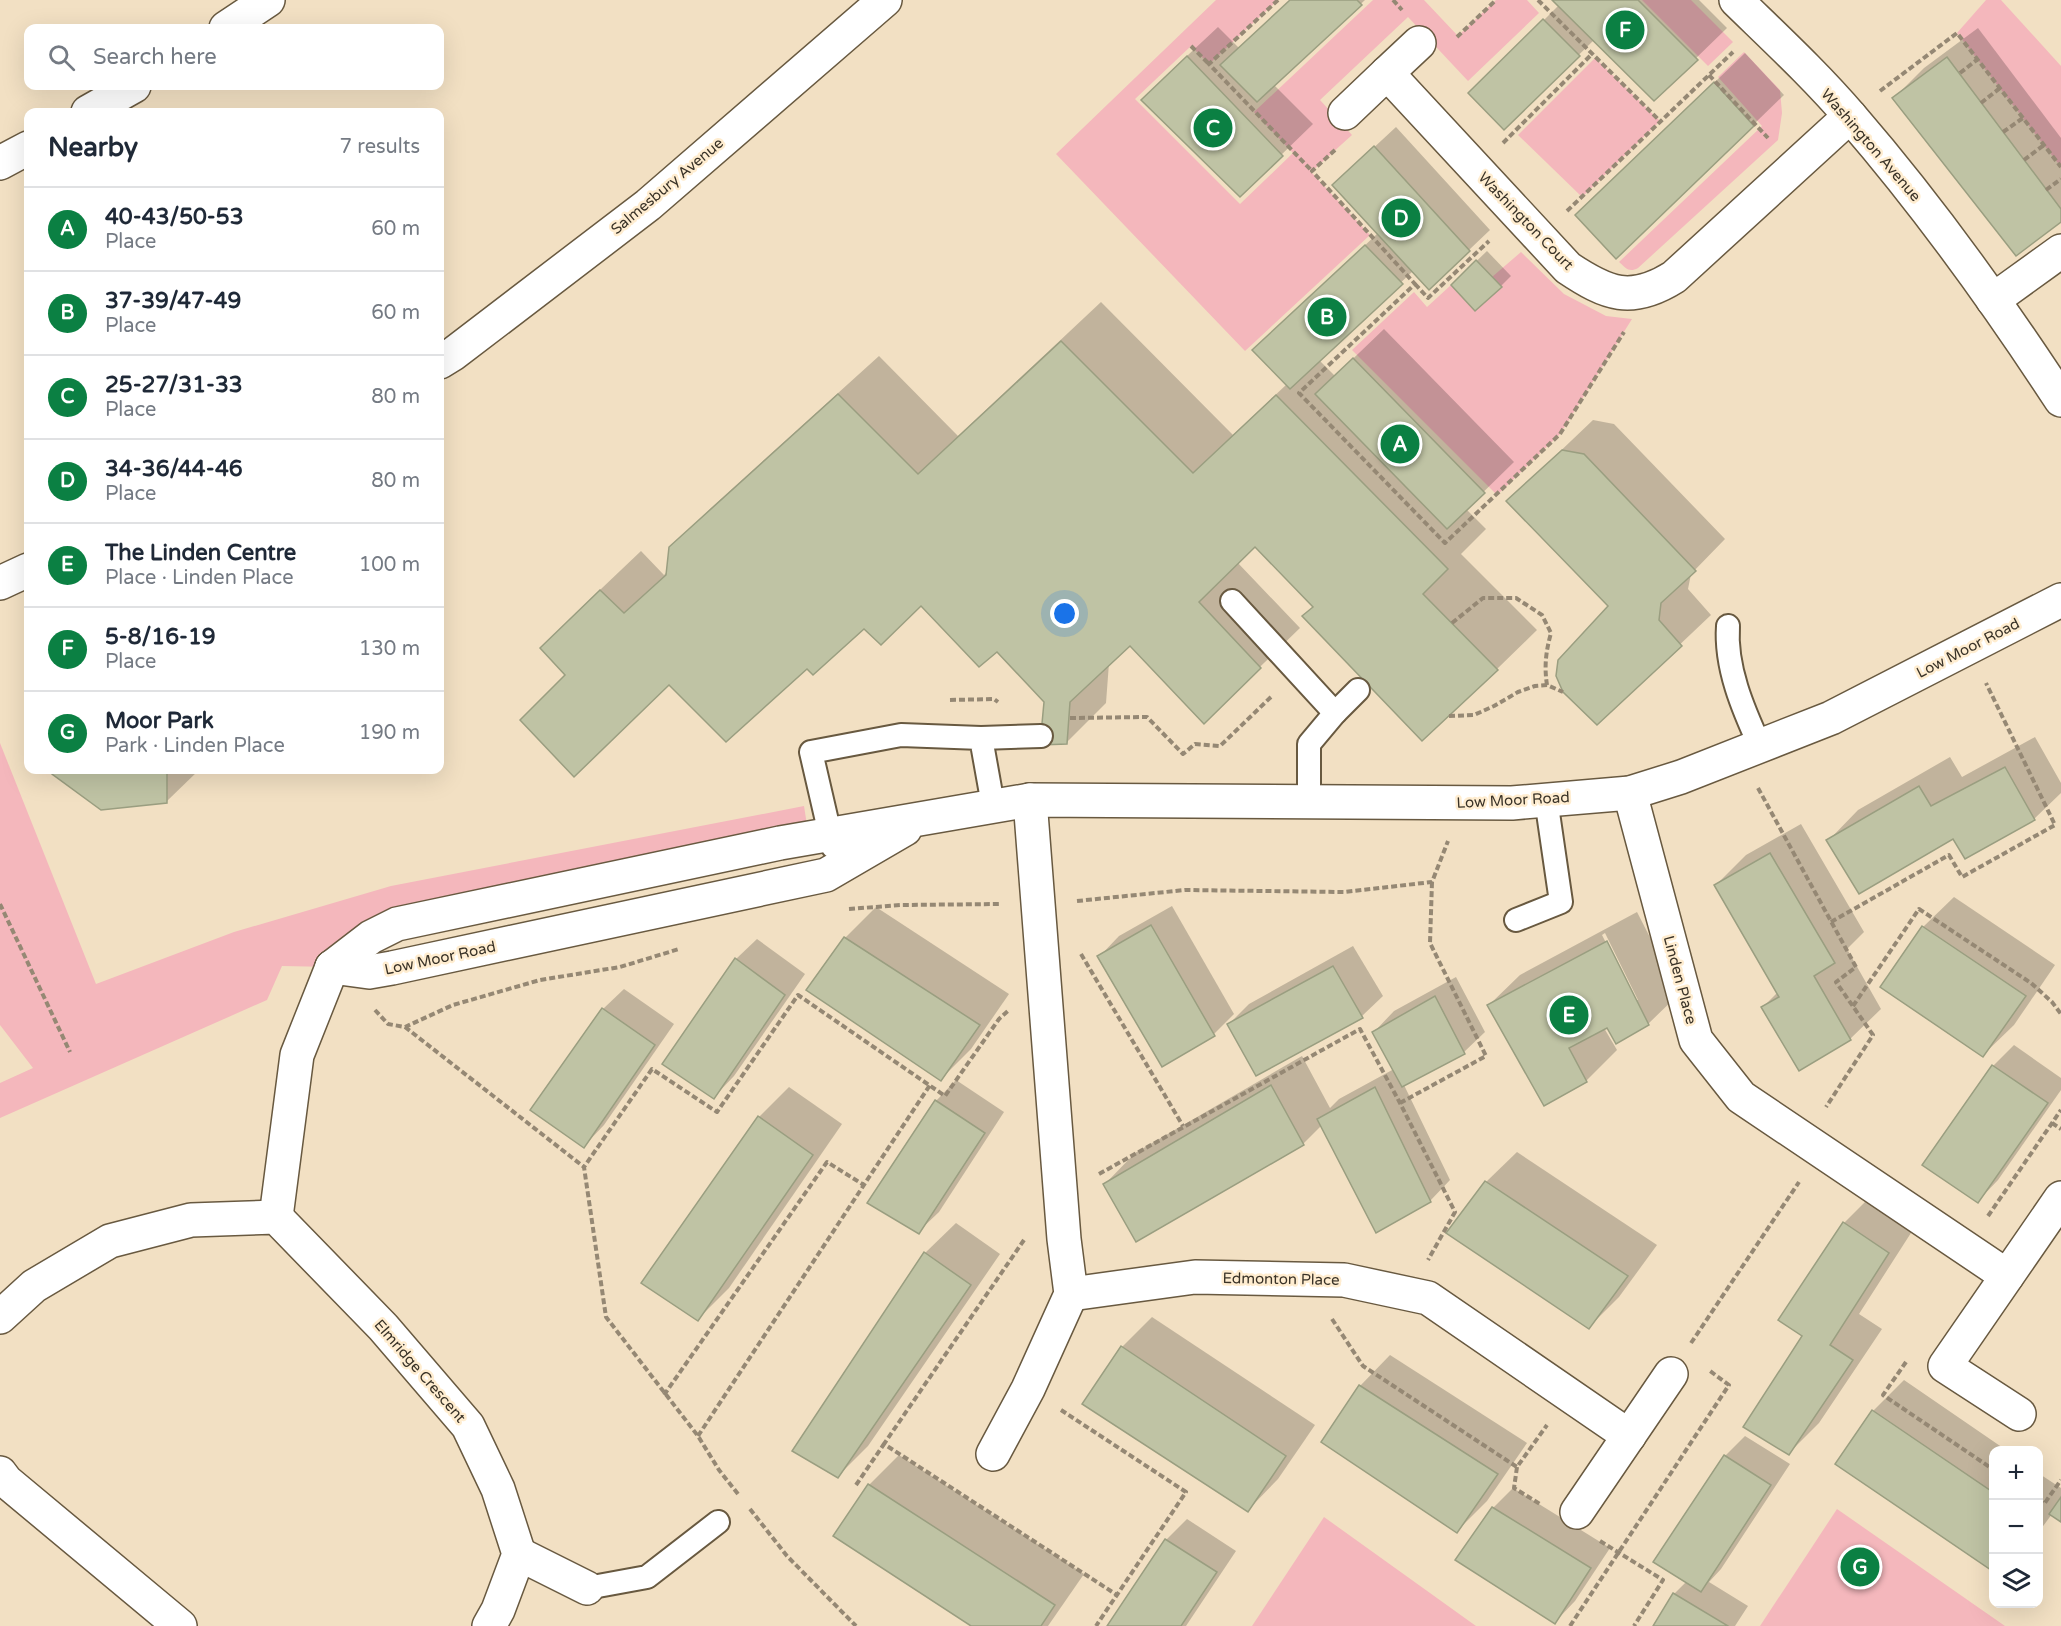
<!DOCTYPE html>
<html lang="en">
<head>
<meta charset="utf-8">
<style>
	:root { --surface:#fff; --page:#f6f6f7; --text:#1f2937; --muted:#747a83; --line:#e0e1e3; --accent:#0b8043 }
	body { margin:0; font-family:"Varela Round",sans-serif; background:var(--page); color:var(--text) }
	.controls { position:absolute; right:18px; bottom:18px; display:grid; overflow:hidden; border-radius:12px; box-shadow:0 6px 24px #0002 }
	.controls button { width:54px; height:54px; display:grid; place-items:center; padding:0; border:0; border-bottom:2px solid var(--line); background:var(--surface); color:var(--text); font:30px sans-serif }
	.you { position:absolute; left:1065px; top:614px; width:21px; height:21px; margin:-15px; border:4px solid #fff; border-radius:50%; background:#1a73e8; box-shadow:0 0 0 9px #1a73e833 }
	.badge { display:grid; place-items:center; width:39px; height:39px; border-radius:50%; background:var(--accent); color:#fff; font-size:20px; font-weight:700 }
	.pin { position:absolute; translate:-50% -50%; border:3px solid #fff; box-shadow:0 2px 6px #0006 }
	.list { margin:0; padding:0; list-style:none }
	h2 { display:flex; justify-content:space-between; align-items:center; height:78px; margin:0; padding:0 24px; font-size:26px }
	h2 small { font-size:20px; font-weight:400; color:var(--muted) }
	.list li { display:grid; grid-template-columns:39px 1fr auto; gap:18px; align-items:center; box-sizing:border-box; height:84px; padding:0 24px; border-top:2px solid var(--line) }
	.list b { display:block; font-size:22px; white-space:nowrap }
	.list p { margin:0; font-size:20px; white-space:nowrap; color:var(--muted) }
	.list em { font-size:20px; font-style:normal; color:var(--muted) }
	.icon { flex:none; width:33px; height:33px; fill:none; stroke:currentColor; stroke-width:2; stroke-linecap:round; stroke-linejoin:round }
	.map { position:relative; flex:none; width:2061px; height:1626px; overflow:hidden }
	.search { position:absolute; background:var(--surface); box-shadow:0 6px 24px #0002; left:24px; top:24px; width:420px; height:66px; display:flex; align-items:center; gap:15px; box-sizing:border-box; padding:0 21px; border-radius:12px; color:var(--muted); font-size:22px }
	.panel { position:absolute; background:var(--surface); box-shadow:0 6px 24px #0002; left:24px; top:108px; width:420px; height:666px; border-radius:12px }
	.map>svg:first-child { display:block }
	.green { fill:#f4b7bc }
	.shadow { fill:#0003; fill-rule:evenodd }
	.building { fill:#bfc3a4; stroke:#9a9e80; stroke-width:1.5 }
	.lines { fill:none; stroke-linecap:round; stroke-linejoin:round }
	.lane-casing { stroke:#685940; stroke-width:26 }
	.street-casing { stroke:#685940; stroke-width:36 }
	.path { stroke:#958874; stroke-width:4; stroke-dasharray:6 3; stroke-linecap:butt }
	.lane { stroke:#fff; stroke-width:22 }
	.street { stroke:#fff; stroke-width:33 }
	.labels { text-anchor:middle; stroke-width:5; stroke-linejoin:round; paint-order:stroke }
	.street-label { font-size:15px; fill:#393227; stroke:#ffedd0 }
</style>
</head>
<body>
<div class="map">
<svg width="2061" height="1626" viewBox="0 0 2061 1626">
	<rect width="100%" height="100%" fill="#f2e0c3"/>
	<g class="green">
		<path d="M1216,0h62l-69,64 -18,-18 -56,53 105,105 53,-51 -39,-41 119,-112h51l34,36 38,-36h31l12,13 -71,68 -60,-64 -88,83 32,35 -41,37 59,63 -125,116 -189,-197z"/>
		<path d="M1642,0h49l42,42 -25,24z"/>
		<path d="M1986,0h15l60,66v101l-104,-134z"/>
		<path d="M1744,52l36,38 2,23 -4,27 -140,128c-9,5 -12,0 -19,-6l143,-136 -44,-49z"/>
		<path d="M1595,58l65,63 -78,76 -64,-62z"/>
		<path d="M1521,252l43,42 42,22 26,3 -72,115 -63,61 -145,-145 62,-58 13,15 24,-22 24,26 27,-24 -10,-10z"/>
		<path d="M0,743l96,241 138,-52 157,-46 413,-80 5,32 -412,86 -65,43 -50,-1 -15,34 -267,118v-35l33,-15 -33,-43z"/>
		<path d="M1837,1509l168,117h-245z"/>
		<path d="M1324,1517l152,109h-224z"/>
	</g>
	<g class="shadow">
		<path d="M1291,0h74l-91,85 39,39 -73,71 -67,-126 45,-42 21,21z"/>
		<path d="M1554,0h145l28,28 -73,71 -60,-59 -90,88 -33,-35 88,-88z"/>
		<path d="M1978,28l83,110v82l-167,-122 30,-30z"/>
		<path d="M1745,53l39,42 -31,30 -145,60z"/>
		<path d="M1396,127l94,103 -61,58 -16,-17 -94,89 16,16 49,-47 130,133 -48,47 20,20 -25,25 76,76 -40,39 -75,70 -108,-133 -59,-61 -18,17 63,66 -96,93 -74,-78 -21,20 -3,40 -40,40 -21,-42 -48,-51 -76,-46 -57,23 -57,39 -138,17 -102,-8 14,-67 60,-57 23,24 4,-4 3,-23 40,-40 168,-152 79,80 143,-134 132,133 54,-51 -33,-34 124,-117 -23,-68z"/>
		<path d="M1487,251l24,25 -10,10 -39,-11z"/>
		<path d="M1593,420l21,4 111,115 -34,35 -3,15 23,26 -114,108 13,-117 -102,-105z"/>
		<path d="M2035,737l26,46v10l-27,26 -206,22 30,-31 92,-53 12,20z"/>
		<path d="M53,770h146l-32,31 -114,-28z"/>
		<path d="M1801,824l63,108 -17,17 34,60 -31,30 -88,-31 16,-16 -62,-107 30,-30z"/>
		<path d="M1954,897l101,68 -41,60 -31,30 -60,-128z"/>
		<path d="M1172,906l62,108 -20,20 -115,-77 20,-21z"/>
		<path d="M876,907l133,87 -38,55 -30,30 -132,-90 36,-51z"/>
		<path d="M1637,912l42,82 -31,30 -44,4 13,22 -31,31 -97,-76 31,-30zM1605,933l33,67h-3l-33,-65z"/>
		<path d="M757,939l48,35 -71,102 -20,21 22,-138z"/>
		<path d="M1353,946l30,50 -21,20 -105,58 -28,-50 20,-20z"/>
		<path d="M1456,977l29,55 -21,20 -60,33 46,95 -20,21 -108,-76 -19,19 -198,40 30,-31 167,-97 28,52 9,-9 55,-30 -20,-37 20,-21z"/>
		<path d="M624,989l50,35 -70,101 -20,21 19,-137z"/>
		<path d="M2014,1045l47,33v12l-63,90 -20,21 -53,-37 68,-98z"/>
		<path d="M956,1080l48,32 -65,100 -21,20 18,-131z"/>
		<path d="M789,1087l53,37 -113,164 -31,31 61,-202z"/>
		<path d="M1517,1152l140,93 -38,52 -30,30 -103,-145z"/>
		<path d="M1874,1193l44,29 -59,92 23,15 -63,94 -30,30 15,-118 40,-112z"/>
		<path d="M956,1223l44,31 -132,192 -31,31 88,-224z"/>
		<path d="M1152,1317l163,108 -37,54 -30,31 -126,-163z"/>
		<path d="M1390,1355l137,88 -40,58 -31,31 -96,-146z"/>
		<path d="M1904,1380l102,70h-12v120l-157,-106 36,-53z"/>
		<path d="M1745,1436l45,28 -69,105 -12,13 39,24 -13,20h-80l19,-32 13,-13 38,-125z"/>
		<path d="M899,1455l185,119 -36,52h-75l-104,-141z"/>
		<path d="M2038,1473l23,15v32l-9,-6 -14,19z"/>
		<path d="M1513,1488l97,60 -35,53 -20,21 -62,-114z"/>
		<path d="M1187,1519l49,32 -50,75h-77l57,-86z"/>
	</g>
	<g class="building">
		<path d="M1290,0h67l5,5 -105,97 -37,-37z"/>
		<path d="M1552,0h86l60,60 -44,41z"/>
		<path d="M1543,19l37,37 -76,74 -36,-37z"/>
		<path d="M1187,56l96,100 -43,41 -99,-97z"/>
		<path d="M1947,57l114,152v13l-45,34 -124,-158z"/>
		<path d="M1714,82l40,44 -138,133 -41,-44z"/>
		<path d="M1374,146l96,105 -41,39 -97,-105z"/>
		<path d="M1365,245l38,39 -113,105 -38,-39z"/>
		<path d="M1476,260l26,27 -27,24 -24,-26z"/>
		<path d="M1061,341l132,132 83,-78 172,174 -25,25 75,76 -76,71 -120,-125 11,-9 -58,-60 -56,55 62,66 -57,56 -74,-78 -60,56 -3,42 -27,1 4,-43 -47,-50 -18,15 -58,-61 -40,39 -17,-16 -51,46 -6,-6 -81,73 -57,-57 -95,92 -54,-57 45,-45 -25,-27 60,-58 24,23 42,-38 3,-28 169,-153 80,80z"/>
		<path d="M1353,358l132,135 -38,36 -132,-135z"/>
		<path d="M1562,450l22,4 112,117 -35,32 -2,17 23,26 -85,79 -34,-33 -7,-16 2,-16 50,-54 -102,-105z"/>
		<path d="M2005,767l30,53 -70,39 -12,-20 -94,55 -33,-54 93,-54 12,20z"/>
		<path d="M52,770h115v33l-66,7 -49,-36z"/>
		<path d="M1770,853l65,110 -21,13 37,64 -52,31 -38,-64 18,-10 -65,-112z"/>
		<path d="M1151,925l64,111 -53,31 -65,-111z"/>
		<path d="M1922,926l104,70 -43,61 -103,-70z"/>
		<path d="M844,937l136,88 -39,56 -135,-91z"/>
		<path d="M1607,941l42,84 -33,19 -9,-16 -38,20 18,34 -43,24 -57,-101z"/>
		<path d="M735,958l50,37 -71,104 -52,-35z"/>
		<path d="M1333,966l30,52 -107,58 -29,-52z"/>
		<path d="M1435,996l30,58 -63,33 -30,-55z"/>
		<path d="M602,1008l53,37 -71,103 -54,-38z"/>
		<path d="M1992,1065l56,38 -70,100 -56,-38z"/>
		<path d="M1271,1085l33,60 -168,97 -33,-58z"/>
		<path d="M1375,1087l56,115 -55,31 -59,-114z"/>
		<path d="M935,1100l50,33 -66,101 -52,-31z"/>
		<path d="M758,1116l55,39 -115,166 -57,-38z"/>
		<path d="M1485,1181l143,95 -39,53 -143,-96z"/>
		<path d="M1843,1222l46,31 -59,92 23,15 -64,95 -46,-28 59,-91 -24,-16z"/>
		<path d="M924,1252l47,33 -133,193 -46,-27z"/>
		<path d="M1121,1346l165,110 -38,56 -166,-108z"/>
		<path d="M1359,1385l139,89 -41,59 -136,-91z"/>
		<path d="M1872,1410l122,83v79l-159,-108z"/>
		<path d="M1724,1455l47,30 -70,107 -48,-30z"/>
		<path d="M868,1484l187,121 -14,21h-70l-138,-90z"/>
		<path d="M2061,1497v25l-12,-8z"/>
		<path d="M1492,1507l99,61 -36,56 -100,-64z"/>
		<path d="M1165,1539l52,33 -36,54h-74z"/>
		<path d="M1673,1593l55,33h-75z"/>
	</g>
	<g class="lines">
		<g class="lane-casing">
			<g id="lane">
				<path d="M1232,601l103,112"/>
				<path d="M1728,626c-3,41 15,83 32,120"/>
				<path d="M981,738l60,-2"/>
				<path d="M1309,801v-57l26,-31 23,-23"/>
				<path d="M833,847l-22,-95 90,-17 80,3 12,67"/>
				<path d="M1516,920l45,-18 -15,-103"/>
				<path d="M587,1588l60,-11 71,-55"/>
			</g>
		</g>
		<g class="street-casing">
			<g id="street">
				<path d="M1736,0c39,38 80,76 115,117 77,89 146,185 210,283"/>
				<path d="M226,28l42,-28"/>
				<path d="M1387,73l32,-30"/>
				<path d="M88,112l46,-26"/>
				<path d="M1345,113l42,-40 181,195c39,26 63,36 106,9l176,-161"/>
				<path d="M0,163l28,-15"/>
				<path d="M1993,300l68,-49"/>
				<path d="M440,362l13,-8 195,-149 237,-205"/>
				<path d="M0,583l28,-13"/>
				<path d="M1630,793l66,247 45,57 266,179"/>
				<path d="M332,967l39,-30 26,-13 383,-81 250,-43 482,3 118,-10 51,-16 150,-59 230,-118"/>
				<path d="M332,967l37,5 23,-4 434,-93 79,-46"/>
				<path d="M276,1217l21,-162 35,-88"/>
				<path d="M1071,1294l124,-17 149,3 84,18 201,138"/>
				<path d="M0,1317l34,-31 76,-45 81,-21 85,-3 107,110 85,99 30,63 21,65 -21,56 -9,16"/>
				<path d="M2019,1414l-74,-48 116,-168"/>
				<path d="M993,1454l35,-65 43,-95 -7,-55 -34,-439"/>
				<path d="M0,1473l6,8 174,145"/>
				<path d="M1577,1512l94,-138"/>
				<path d="M519,1554l68,34"/>
			</g>
		</g>
		<g class="path">
			<path d="M1278,0l-69,64 103,107"/>
			<path d="M1393,0l9,10"/>
			<path d="M1538,0l122,121"/>
			<path d="M1457,37l39,-37"/>
			<path d="M1191,46l18,18"/>
			<path d="M1960,73l18,-14"/>
			<path d="M1709,75l59,63"/>
			<path d="M1880,91l77,-58 104,134"/>
			<path d="M1981,103l19,-15"/>
			<path d="M2003,132l20,-14"/>
			<path d="M1503,143l89,-89"/>
			<path d="M1335,150l-23,21 103,113 -116,109 146,150 115,-109 64,-102"/>
			<path d="M2024,160l20,-15"/>
			<path d="M2046,190l15,-11"/>
			<path d="M1567,211l166,-159"/>
			<path d="M1415,284l13,14 61,-57"/>
			<path d="M1452,623l31,-25h33l26,17 9,18c-5,18 -7,33 -4,52l16,7"/>
			<path d="M950,700l44,-1 4,3"/>
			<path d="M1449,716l25,-1 20,-9 24,-14 17,-6 12,-1"/>
			<path d="M1070,718l77,-1 36,37 12,-10 25,2 52,-50"/>
			<path d="M1758,788l98,179 -20,15 37,53 -47,72"/>
			<path d="M1077,901l108,-11 159,2 88,-10 16,-41"/>
			<path d="M0,904l70,148"/>
			<path d="M849,909l52,-4 99,-1"/>
			<path d="M1831,922l118,-67 13,22 93,-52 -69,-142"/>
			<path d="M1081,954l102,172"/>
			<path d="M1853,1006l66,-97 112,74 21,19 9,12"/>
			<path d="M375,1010l13,14 17,3 48,-22 87,-25 80,-13 59,-18"/>
			<path d="M405,1027l179,140"/>
			<path d="M1400,1103l86,-47 -56,-113 2,-61"/>
			<path d="M2052,1123l9,6"/>
			<path d="M1099,1174l261,-145 40,74 55,109 -27,48"/>
			<path d="M1988,1216l73,-106"/>
			<path d="M1024,1240l-140,204 233,151"/>
			<path d="M1332,1319l31,47 154,101 30,-42"/>
			<path d="M1691,1343l108,-161"/>
			<path d="M1906,1362l-23,33 111,75"/>
			<path d="M664,1395l163,-233 37,23"/>
			<path d="M1061,1410l125,82 -90,134"/>
			<path d="M698,1436l232,-351"/>
			<path d="M1517,1467l-3,21 26,16"/>
			<path d="M856,1485l28,-41"/>
			<path d="M738,1494l-19,-24 -21,-34 -92,-119 -22,-150 68,-98 65,43 81,-117 147,101 54,-77 9,-8"/>
			<path d="M2038,1500l6,4 17,-24"/>
			<path d="M750,1509l37,47 69,70"/>
			<path d="M1600,1541l63,39 -29,46"/>
			<path d="M1570,1626l159,-241 -19,-14"/>
		</g>
		<use href="#lane" class="lane"/>
		<use href="#street" class="street"/>
	</g>
	<g class="labels">
		<g class="street-label">
			<text transform="translate(1871 145) rotate(49)" y="5">Washington Avenue</text>
			<text transform="translate(667 186) rotate(-40)" y="5">Salmesbury Avenue</text>
			<text transform="translate(1526 221) rotate(46)" y="5">Washington Court</text>
			<text transform="translate(1968 648) rotate(-27)" y="5">Low Moor Road</text>
			<text transform="translate(1513 800) rotate(-3)" y="5">Low Moor Road</text>
			<text transform="translate(440 958) rotate(-12)" y="5">Low Moor Road</text>
			<text transform="translate(1680 980) rotate(75)" y="5">Linden Place</text>
			<text transform="translate(1281 1279) rotate(1)" y="5">Edmonton Place</text>
			<text transform="translate(420 1371) rotate(49)" y="5">Elmridge Crescent</text>
		</g>
	</g>
</svg>
<div class="controls">
<button>+</button>
<button>−</button>
<button><svg class="icon" aria-label="layers" viewBox="0 0 24 24"><path d="M12 4l9 5-9 5-9-5zM3 14l9 5 9-5"/></svg></button>
</div>
<div class="you"></div>
<div class="pin badge" style="left:1400px;top:444px">A</div>
<div class="pin badge" style="left:1327px;top:317px">B</div>
<div class="pin badge" style="left:1213px;top:128px">C</div>
<div class="pin badge" style="left:1401px;top:218px">D</div>
<div class="pin badge" style="left:1569px;top:1015px">E</div>
<div class="pin badge" style="left:1625px;top:30px">F</div>
<div class="pin badge" style="left:1860px;top:1567px">G</div>
<div class="search"><svg class="icon" aria-label="search" viewBox="0 0 24 24"><circle cx="10" cy="10" r="6"/><path d="M15 15l6 6"/></svg>Search here</div>
<section class="panel">
<h2>Nearby<small>7 results</small></h2>
<ul class="list">
<li><span class="badge">A</span><div><b>40-43/50-53</b><p>Place</p></div><em>60 m</em></li>
<li><span class="badge">B</span><div><b>37-39/47-49</b><p>Place</p></div><em>60 m</em></li>
<li><span class="badge">C</span><div><b>25-27/31-33</b><p>Place</p></div><em>80 m</em></li>
<li><span class="badge">D</span><div><b>34-36/44-46</b><p>Place</p></div><em>80 m</em></li>
<li><span class="badge">E</span><div><b>The Linden Centre</b><p>Place · Linden Place</p></div><em>100 m</em></li>
<li><span class="badge">F</span><div><b>5-8/16-19</b><p>Place</p></div><em>130 m</em></li>
<li><span class="badge">G</span><div><b>Moor Park</b><p>Park · Linden Place</p></div><em>190 m</em></li>
</ul>
</section>
</div>
</body>
</html>
